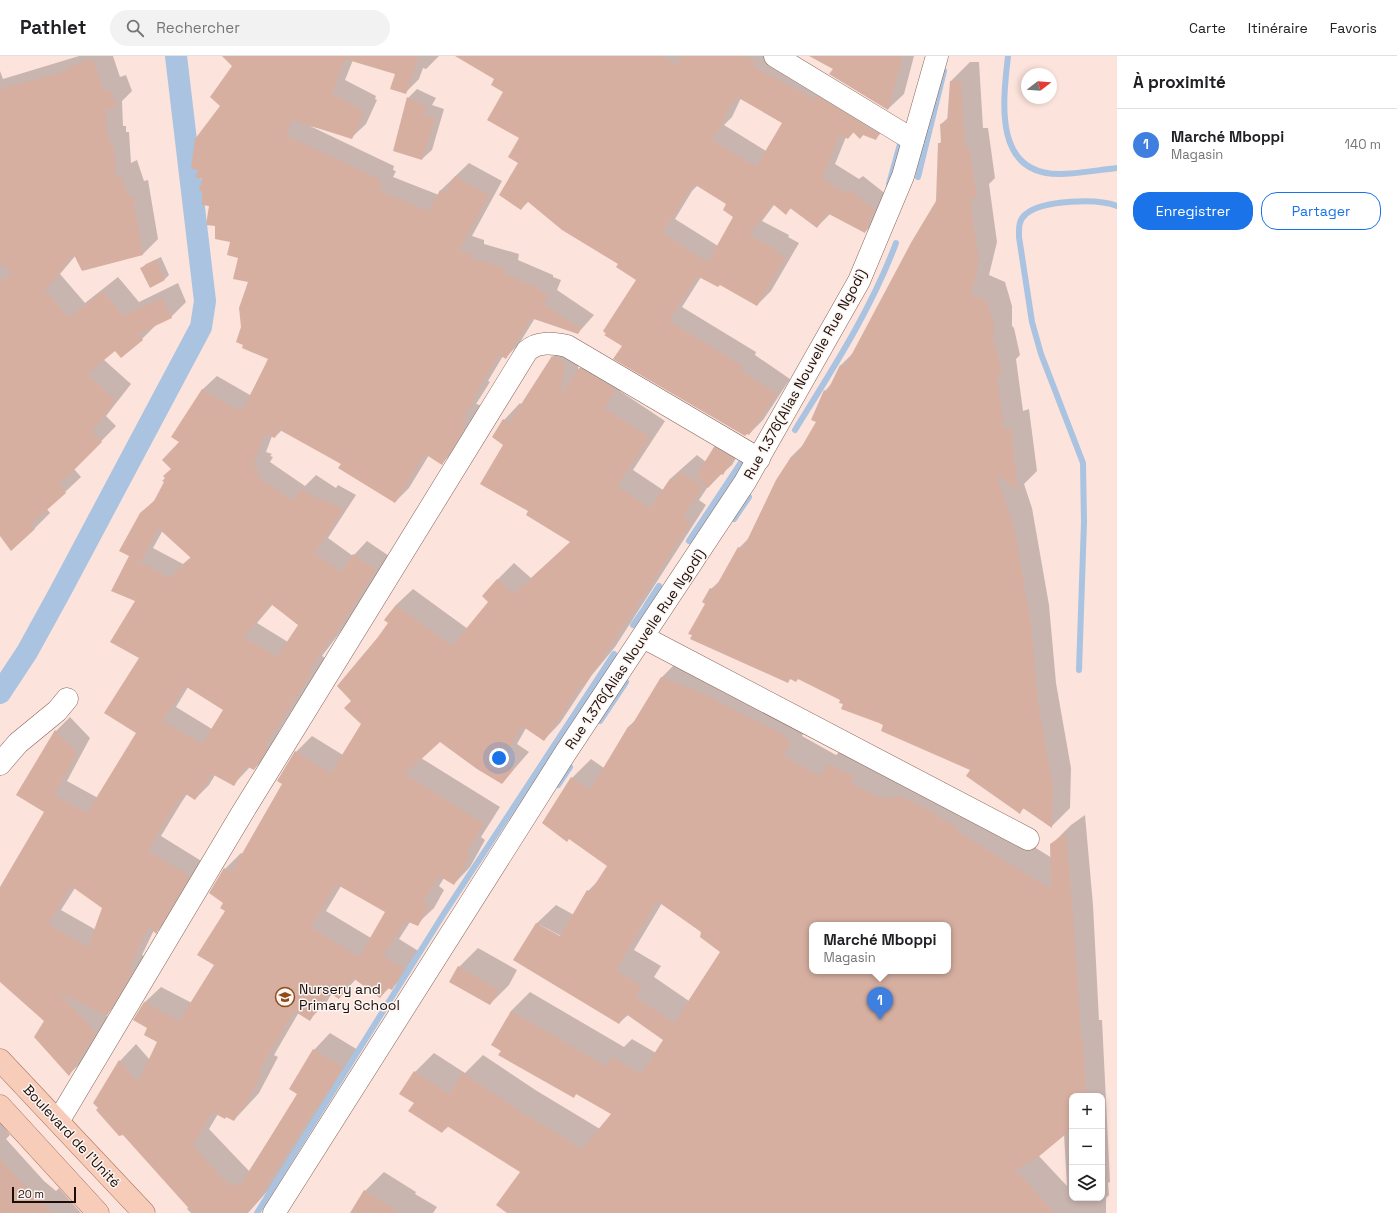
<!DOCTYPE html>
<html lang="fr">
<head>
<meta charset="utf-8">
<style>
	:root { --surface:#fff; --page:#f2f2f2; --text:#202124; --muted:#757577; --line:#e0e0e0; --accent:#1a73e8 }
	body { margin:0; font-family:"Space Grotesk",sans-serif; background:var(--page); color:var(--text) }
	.controls { position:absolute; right:12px; bottom:12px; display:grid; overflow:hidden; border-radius:8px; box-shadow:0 2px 6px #0003 }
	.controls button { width:36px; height:36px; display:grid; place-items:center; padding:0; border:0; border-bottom:1px solid var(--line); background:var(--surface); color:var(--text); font:20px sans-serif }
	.compass { position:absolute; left:1021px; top:12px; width:36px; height:36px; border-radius:50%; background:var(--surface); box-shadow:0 2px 6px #0003; rotate:73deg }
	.scale { position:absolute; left:12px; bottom:10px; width:64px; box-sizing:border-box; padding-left:4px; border:2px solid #1b0e09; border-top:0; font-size:11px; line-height:14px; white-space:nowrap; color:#1b0e09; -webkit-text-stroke:3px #fdf5f2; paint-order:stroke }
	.you { position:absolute; left:499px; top:702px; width:14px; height:14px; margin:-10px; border:3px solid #fff; border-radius:50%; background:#1a73e8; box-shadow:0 0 0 6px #1a73e833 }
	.badge { display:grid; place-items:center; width:26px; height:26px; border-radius:50%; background:var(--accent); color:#fff; font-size:13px; font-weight:700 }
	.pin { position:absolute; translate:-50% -33px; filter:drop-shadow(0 1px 2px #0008) }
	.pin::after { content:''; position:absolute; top:21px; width:14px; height:12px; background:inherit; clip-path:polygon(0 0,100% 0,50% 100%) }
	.popup { position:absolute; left:809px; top:866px; width:142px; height:52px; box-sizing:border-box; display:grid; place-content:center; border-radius:8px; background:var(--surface); filter:drop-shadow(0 1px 3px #0005); font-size:13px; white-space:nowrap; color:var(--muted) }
	.popup b { font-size:15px; color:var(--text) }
	.popup::after { content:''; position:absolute; left:50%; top:100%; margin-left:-8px; border:8px solid transparent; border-top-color:var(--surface) }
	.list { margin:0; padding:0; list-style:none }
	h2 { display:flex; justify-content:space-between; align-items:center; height:52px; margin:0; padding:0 16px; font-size:17px }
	h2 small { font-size:13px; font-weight:400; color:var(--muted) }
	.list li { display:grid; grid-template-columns:26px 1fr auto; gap:12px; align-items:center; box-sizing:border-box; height:72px; padding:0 16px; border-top:1px solid var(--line) }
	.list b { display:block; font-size:15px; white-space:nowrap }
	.list p { margin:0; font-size:13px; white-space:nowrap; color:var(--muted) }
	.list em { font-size:13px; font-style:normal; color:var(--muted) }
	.actions { display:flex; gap:8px; padding:12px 16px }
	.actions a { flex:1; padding:9px 0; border:1px solid var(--accent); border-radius:16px; text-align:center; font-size:14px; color:var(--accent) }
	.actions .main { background:var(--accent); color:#fff }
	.icon { flex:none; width:22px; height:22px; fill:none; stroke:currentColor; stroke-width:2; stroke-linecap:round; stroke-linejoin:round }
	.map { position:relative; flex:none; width:1117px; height:1157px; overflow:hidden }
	header { display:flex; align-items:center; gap:24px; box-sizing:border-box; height:56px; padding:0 20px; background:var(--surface); border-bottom:1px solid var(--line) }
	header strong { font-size:19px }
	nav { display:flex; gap:22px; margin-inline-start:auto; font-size:14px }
	.search { width:280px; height:36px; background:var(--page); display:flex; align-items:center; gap:10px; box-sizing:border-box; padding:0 14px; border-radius:22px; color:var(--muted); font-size:15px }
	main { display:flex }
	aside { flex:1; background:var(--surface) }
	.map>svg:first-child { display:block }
	.shadow { fill:#0003; fill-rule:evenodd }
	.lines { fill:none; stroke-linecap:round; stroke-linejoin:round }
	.stream { stroke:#a9c3e0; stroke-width:6 }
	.canal { stroke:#a9c3e0; stroke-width:22 }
	.building { fill:#d6afa1; fill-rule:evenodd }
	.street-casing { stroke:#866458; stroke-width:23 }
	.primary-casing { stroke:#a6735d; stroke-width:23 }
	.street { stroke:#fff; stroke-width:22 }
	.primary { stroke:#f7ccb9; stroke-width:22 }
	.labels { text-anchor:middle; stroke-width:3; stroke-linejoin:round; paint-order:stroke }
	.street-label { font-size:14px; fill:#1b0e09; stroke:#fdf5f2 }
	.poi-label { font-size:14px; fill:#1b0e09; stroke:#fdf5f2; text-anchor:start }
</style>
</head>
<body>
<header>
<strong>Pathlet</strong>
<div class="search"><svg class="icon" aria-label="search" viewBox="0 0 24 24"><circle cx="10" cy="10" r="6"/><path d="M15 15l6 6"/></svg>Rechercher</div>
<nav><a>Carte</a><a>Itinéraire</a><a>Favoris</a></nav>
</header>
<main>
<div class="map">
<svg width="1117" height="1157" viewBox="0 0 1117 1157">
	<rect width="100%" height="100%" fill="#fce3db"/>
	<g class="shadow">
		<path d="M79,0h34l7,21 6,-2 6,16 -10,10 1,25h3v6h3l2,31 6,-3 7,21 4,-1 10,59 -15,15 -67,1 -16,19 25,29 33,-26 21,25 39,-19 8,19 -15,15 -13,6 -16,16 -27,10 -12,10 28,25 -25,32 10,10 -42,43 7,8 -34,32 3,4 -16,16 -34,6v-464l3,8z"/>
		<path d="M224,0h215l-13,13 -3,-1 -4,11 -14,14 -9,-19 -43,-14 -8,20 31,16 -1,3 2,1 -11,24 -14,13 -42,-11 84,40 -1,4 3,1 -3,6 46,18 2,-5 28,-27 33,18 -30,55 12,4v4l35,10 -1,6 35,15v2l8,3 -4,10 37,25 -16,18 -43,-15 -16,26 -14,14 -2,-2 -15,25 2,1 -14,22 4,1 -5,14 -19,30 -14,14 -13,-8 -20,33 -14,14 -53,-38 -60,-34 -7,7 -3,-1 -6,16 6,2 -2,2 3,1 -3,5 35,24 11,-11 20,13 2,-3 18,10 -28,43 25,18 14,-15 22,15 -42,67 -25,33 3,2 -46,73 2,2 -13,22 -14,14 -4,-2 -16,17 -19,-9 -6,10 -14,14 -8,-5 -6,9 -20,33 42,26 -34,57 -13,13 -2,-2 -12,25 4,2 -26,44 -14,14 3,4 -26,42 -14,13 -24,-53 -45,-42v-90l46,-77 -29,-18 39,-63 14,-14 20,21 -23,43 31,17 40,-66 2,-74 -4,-58 -6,-43 11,-43 15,-15 16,-31 8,-26 -7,-6 30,-47 14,-13 33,19 19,-36 -27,-32 8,-45 -19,-40 -10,-137 13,-39zM163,474l28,27 -8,7 -30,-16zM273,548l26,21 -11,17 -31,-19zM188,631l36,23 -12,19 -36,-22zM75,832l29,20 -8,22 -35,-20z"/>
		<path d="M457,0h316l116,69 -14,14 -11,-5 -4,4 -6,-6 -6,6 -2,-1 -11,27 24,15 4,-3 24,19 -8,23 -14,14 -35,-18 -13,13 -26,-19 -5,6 -12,-9 -12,16 27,14 -1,2 11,6 -28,48 -14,14 -37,-21 -19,-7 -19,30 74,45 -1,3 35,24 -27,41 -14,14 -126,-88 15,-67 -19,-16 -90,-62 -8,8 -1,-71 -16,-47 -8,-12zM741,42l42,25 -17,28 -42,-26 8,-8zM698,129l30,19 6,12 -16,30 -43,-27 17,-28z"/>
		<path d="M823,0h91l-10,38 -16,15 -57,-35 3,-5z"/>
		<path d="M970,6h9l4,66h5l7,50 -6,6 8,58 -8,33 16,7 7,24v20l2,2 6,27 -4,4 7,52 6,-2 8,62 -13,13 8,24 17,97 7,78 15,85 -1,40 -19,19 -27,-19 -4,4 -48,-42 -88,-45 -40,-22 -3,-4 -43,-21h-7l-4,4 -80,-79 4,-14 12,-11 16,-30 11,-11 41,-80 12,-12 14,-24 8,-30 7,-8 9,-18 13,-13 83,-151 2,-57 3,-3 -1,-17 8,-7 2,-36z"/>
		<path d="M417,33l19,9 -4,7 12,4 -12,41 -10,9 -14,-61z"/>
		<path d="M161,201l8,18 -4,4 -24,-10 5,-5z"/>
		<path d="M569,285l11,6 -2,23 18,-18 36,21 -12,18 45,30 -32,49 30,20 7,-11 27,-24 9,7 8,-15 9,-8 18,10 -9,16 -23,20 -10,15 7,5 -91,142 -23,28 -32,48 -16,17 -18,-12 -9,16 12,8 -27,31 -62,-43 -19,18 79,49 -19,30 4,3 -15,27 -16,17 -10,-6 -5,8 5,4 -10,18 -17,16 -7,-2 -11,17 21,13 -12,21 -17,16 -2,-1 -9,9 -24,-18 -17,19 -7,-5 -6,10 -16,16 -11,-7 -25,43 4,2 -19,36 -25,27 -16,-6 -9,15 40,42 49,-77 -8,-5 24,-39 16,-17 28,17 -24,40 -8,8 -53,87 -25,28h-57l-4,-4 2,-2 -94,-104 25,-42 16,-17 14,16 8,-19 -9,-13 -5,-25 17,-16 31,16 23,-38 11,-54 -1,-42 16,-16 2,1 40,-71 13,-31 16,-16 31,19 20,-31 -10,-23 36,-78 -4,-4 11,-14 17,-16 55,40 22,-27 7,-22 17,-17 17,15 40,-36 -42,-31 -25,-66v-25l16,-17 2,2 31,-48zM341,830l46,25 -16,27 -45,-27z"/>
		<path d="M681,602l129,63 -8,15 34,19 11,-10 129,66 76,47 -1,-13 20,-20 14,-10 8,90 6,115h3l8,162 -2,1 1,12 -3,3v15h-572l-12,-42 -73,-45 -7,6 -27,-29v-31l19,-19 31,20 18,-18 54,36 63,38 13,-16 -36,-20 -3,3 -72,-46 9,-39 19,-19 94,55 8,-8 24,14 9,-14 -37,-24 -9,8 -83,-99 20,-19 18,10 14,-24 10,-10 10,-16 -36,-87 19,-19 13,9 24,-41 10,-9 24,-41zM662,847l41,29 18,20 -32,49 -35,-24 7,-11 -27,-16zM540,869l25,13 -1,2 -24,-13zM812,869h136v46h-136zM1072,1040h30v102h-30zM1064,1078l3,52 -29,-31z"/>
		<path d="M478,892l39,22 -8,15 -19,19 -31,-37z"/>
		<path d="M0,1064l4,5 -1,1 7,9 -4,4 38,42 12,10 3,-3 22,25h-81z"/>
		<path d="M384,1116l32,20 -1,2 22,13 -4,6h-82l14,-22z"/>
	</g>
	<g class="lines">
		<g class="stream">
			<path d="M1008,0c-5,45 -15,118 51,118 19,0 39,-4 58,-6"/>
			<path d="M918,121l26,-106"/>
			<path d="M889,128l13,-47"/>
			<path d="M795,374c37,-60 76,-120 101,-187"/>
			<path d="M734,463l15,-22"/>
			<path d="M689,485l55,-83"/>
			<path d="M646,550l13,-20"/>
			<path d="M633,569l12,-17"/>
			<path d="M1079,614l5,-148 -1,-59 -42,-109 -9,-32 -13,-85c0,-8 -1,-17 7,-23 16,-14 72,-16 91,-8"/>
			<path d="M600,665l26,-39"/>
			<path d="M558,729l12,-18"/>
			<path d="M257,1157l186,-298 171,-261"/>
		</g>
		<path class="canal" d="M0,637l27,-41 33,-60 141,-265 4,-26 -29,-245"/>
	</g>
	<g class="building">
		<path d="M222,0h124l-14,38 31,16 -2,3 3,1 -12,25 -60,-19 -6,15 95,45 -2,4 4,1 -3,6 49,20 11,-21 6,3 9,-17 34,19 -30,55 12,4 -1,4 36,10 -1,6 35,15 -1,2 9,3 -4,10 37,25 -3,5 -47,-16 -25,41 -7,-4 -24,40 1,1 -13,22 4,1 -6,15 -19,31 -17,-11 -30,49 -57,-35 3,-4 -63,-35 -3,9 -11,-4 -11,32 6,2 -2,2 3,2 -3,4 36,25 8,-12 21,12 1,-2 20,10 -28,44 26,19 12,-18 23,16 -43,68 -1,-1 -23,33 3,2 -46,73 2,2 -14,23 -8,-4 -12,20 -22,-12 -17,26 -11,-7 -17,25 -19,33 42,25 -34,58 -7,-8 -20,43 4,2 -26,45 -48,-24 37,41 -27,43 -35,-39 10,-16 -44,-39v-95l44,-75 -28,-17 39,-65 22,23 -23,42 33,18 49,-80 -32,-20 35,-55 -29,-16 25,-41 -24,-10 18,-35 40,22 22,-20 -33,-30 -17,34 -22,-11 21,-38 14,-12 10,-19 -2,-1 3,-3 -2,-2 8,-7 -9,-9 17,-18 -8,-5 31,-48 33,20 2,-2 6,3 25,-51 -26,-11 1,-3 -7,-3 5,-15 -2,-19 9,-26 -15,-3 5,-21 -11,-3 3,-13 -15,-3v-13l-9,-1 3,-19 -7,-1v-14h-3l3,-13h-7l3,-8 -7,-1 4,-30 25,-33 -10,-9 22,-31zM271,548l27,21 -21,32 -33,-20zM185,630l38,24 -21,34 -39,-23zM71,830l31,22 -14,39 -40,-23z"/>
		<path d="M349,0h70l-13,38 -16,-5 5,-15 -47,-14z"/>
		<path d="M455,0h208l13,9 5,-9h65l10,6 -2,5 60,32 2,-4 63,39 -3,6 -13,-5 -3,4 -7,-7 -5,7 -8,-5 -18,44 23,15 3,-4 26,20 -9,24 -38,-20 -10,15 -27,-20 -4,7 -13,-11 -24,31 27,14 -1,2 11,6 -29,49 -37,-21 -2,2 -21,-11 -28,45 74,45 -2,4 36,24 -28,41 -2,-1 -2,2 -132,-77 9,-13 -18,-11 2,-1 -3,-3 33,-51 -20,-13 2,-3 -56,-34 -35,-29 -6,9 -22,-15 19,-32 -10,-6 11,-19 -32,-18 16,-28 -12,-7 3,-6zM737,41l45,26 -26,44 -45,-28 7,-7 14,-30 2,1zM694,128l32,20 -3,6 10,7 -25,45 -46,-29z"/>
		<path d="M809,0h94l-15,54 -59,-36 4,-5z"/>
		<path d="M93,3l11,33 7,-2 6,17 -11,3 2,31h3v6l3,-1 2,31 5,-2 7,21 5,-1 10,60 -61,16 -8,-16 -29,35 24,28 34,-27 20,25 39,-18 10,20 -34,16 5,6 -22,18 -6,-7 -28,23 29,26 -24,32 10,10 -43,43 7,8 -35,31 4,5 -24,22 -11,-15v-255l13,-8 -13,-10v-174l27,-8v1l40,-11 -1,-3z"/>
		<path d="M950,25h11l4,66h4l8,51 -7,1 9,62 -8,33 16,7 7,24 -1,20 3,1 6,29 -5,1 7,53 7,-1 7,63 -22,-17 18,53 17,97 7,78 15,85 -1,41 -29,-20 -3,6 -54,-38 4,-6 -89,-39 2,-6 -4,-2 -38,-14 2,-5 -4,-1 1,-3 -42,-21 -2,3 -6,-3 -2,4 -98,-44 2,-4 -4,-1 17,-30 -3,-2 8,-14 4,2 24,-43 5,2 33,-69 15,-23 4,1 21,-36 -5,-2 13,-30 3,2 13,-27 5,2 67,-126 24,-40 2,-58h3l-1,-19 7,-1z"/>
		<path d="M407,41l20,10 -4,7 12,5 -13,41 -29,-9z"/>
		<path d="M156,204l9,20 -15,8 -10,-20z"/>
		<path d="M552,300l13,7 -4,32 18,-27 37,21 -12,19 46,29 -33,49 33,22 20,-29 3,2 7,-10 23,16 -20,30 8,5 -92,142 -17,22 -1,-1 -37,56 -22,-15 -20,34 12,9 -12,15 -25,-15 -37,-27 -35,32 79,50 -18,30 4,2 -16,29 -15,-9 -16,27 6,4 -11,19 -12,-5 -23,35 21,12 -12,22 -4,-2 -8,10 -27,-20 -14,21 -11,-7 -18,29 -16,-10 -35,60 3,2 -19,37 -2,-1 -7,12 -8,-4 -1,2 -13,-7 -19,34 32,35 1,-1 6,7 4,-5 4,4 57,-92 -8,-5 24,-40 30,18 -25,40 -2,-1 -59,96 -10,11h-54l-70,-78 -4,1 -23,-26 2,-2 -5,-5 26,-43 19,22 19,-40 -13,-7 3,-7 -14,-8 11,-18 35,19 35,-56 -17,-10 28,-44 -5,-3 3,-5 -14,-10 15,-25 7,5 51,-89 -5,-3 18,-30 36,22 30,-49 -17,-16 7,-7 -14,-15 41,-49 10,-14 -4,-3 12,-15 56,41 36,-44 -6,-6 15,-17 17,15 56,-52 -44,-27 2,-4 -48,-27 23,-39 -11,-8 11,-18 6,4zM336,828l49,28 -26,45 -48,-30z"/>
		<path d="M714,391l19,11 -10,17 -2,-1 -13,14 -12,-12z"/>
		<path d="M661,621l55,22v2l67,33v2l8,4 -7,16 36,20 7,-12 28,12 -4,7 31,16 2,-2 8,2 3,-4 19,7 23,12 -1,1 23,14 -2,2 94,58 -1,-45 16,-11 8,92 7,113h2l3,58h-14v33l-35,29 -23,13 8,6 33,36h-548l-11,-8 24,-33 -73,-46 -5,7 -34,-22 6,-8 -15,-9 15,-23 35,23 14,-21 55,37 64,39 29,-35 -35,-20 -2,4 -76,-43 3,-4 -10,-6 20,-34 95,55 6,-9 29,17 22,-34 -37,-26 -7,10 -106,-64 23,-37 24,13 27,-46 3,2 17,-26 -38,-27 -2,3 -25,-19 29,-46 19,13 38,-63 2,1zM657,845l44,31 -1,5 20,15 -46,71 -38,-26 6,-11 -26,-16zM812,869h136v46h-136z"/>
		<path d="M458,910l41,24 -9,15 -41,-23z"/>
		<path d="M0,1103l32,34 21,20h-53z"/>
		<path d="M364,1134l36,23h-50z"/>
	</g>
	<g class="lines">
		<g class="street-casing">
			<g id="street">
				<path d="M775,0l138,84"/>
				<path d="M643,581l385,202"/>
				<path d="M0,708l18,-21 39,-32 10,-12"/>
				<path d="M59,1064l182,-305 286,-464c11,-10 26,-8 40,-5l192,113"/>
				<path d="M274,1157l292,-461 179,-270 114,-201 44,-105 34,-120"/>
			</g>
		</g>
		<g class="primary-casing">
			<g id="primary">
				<path d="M0,1004l144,153"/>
				<path d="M0,1050l98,107"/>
			</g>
		</g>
		<use href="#street" class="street"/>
		<use href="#primary" class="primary"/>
	</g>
	<defs>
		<g id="school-ring" transform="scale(1)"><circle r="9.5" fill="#fdf5f2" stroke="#8e4c1b" stroke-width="1.5"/><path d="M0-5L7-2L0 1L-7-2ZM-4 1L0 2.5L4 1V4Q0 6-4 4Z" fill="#8e4c1b"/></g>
	</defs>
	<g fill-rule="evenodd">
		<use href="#school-ring" x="285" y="941"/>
	</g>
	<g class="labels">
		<g class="street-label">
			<text transform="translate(805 318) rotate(-61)" y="5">Rue 1.376(Alias Nouvelle Rue Ngodi)</text>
			<text transform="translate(635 593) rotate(-56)" y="5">Rue 1.376(Alias Nouvelle Rue Ngodi)</text>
			<text transform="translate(72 1080) rotate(47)" y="5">Boulevard de l'Unité</text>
		</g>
		<g class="poi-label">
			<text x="299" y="938">Nursery and<tspan x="299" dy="16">Primary School</tspan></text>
		</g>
	</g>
</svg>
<div class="controls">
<button>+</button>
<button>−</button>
<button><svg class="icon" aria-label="layers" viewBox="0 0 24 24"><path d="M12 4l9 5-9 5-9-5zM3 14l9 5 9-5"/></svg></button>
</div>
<svg class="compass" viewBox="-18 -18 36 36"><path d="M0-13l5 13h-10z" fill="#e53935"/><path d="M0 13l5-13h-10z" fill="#757577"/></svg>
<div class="scale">20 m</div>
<div class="you"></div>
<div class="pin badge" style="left:880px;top:964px;background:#3f7fe0">1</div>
<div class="popup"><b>Marché Mboppi</b>Magasin</div>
</div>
<aside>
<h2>À proximité<small></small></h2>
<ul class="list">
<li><span class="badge" style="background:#3f7fe0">1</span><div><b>Marché Mboppi</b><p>Magasin</p></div><em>140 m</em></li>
</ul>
<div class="actions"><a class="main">Enregistrer</a><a>Partager</a></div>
</aside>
</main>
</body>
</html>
